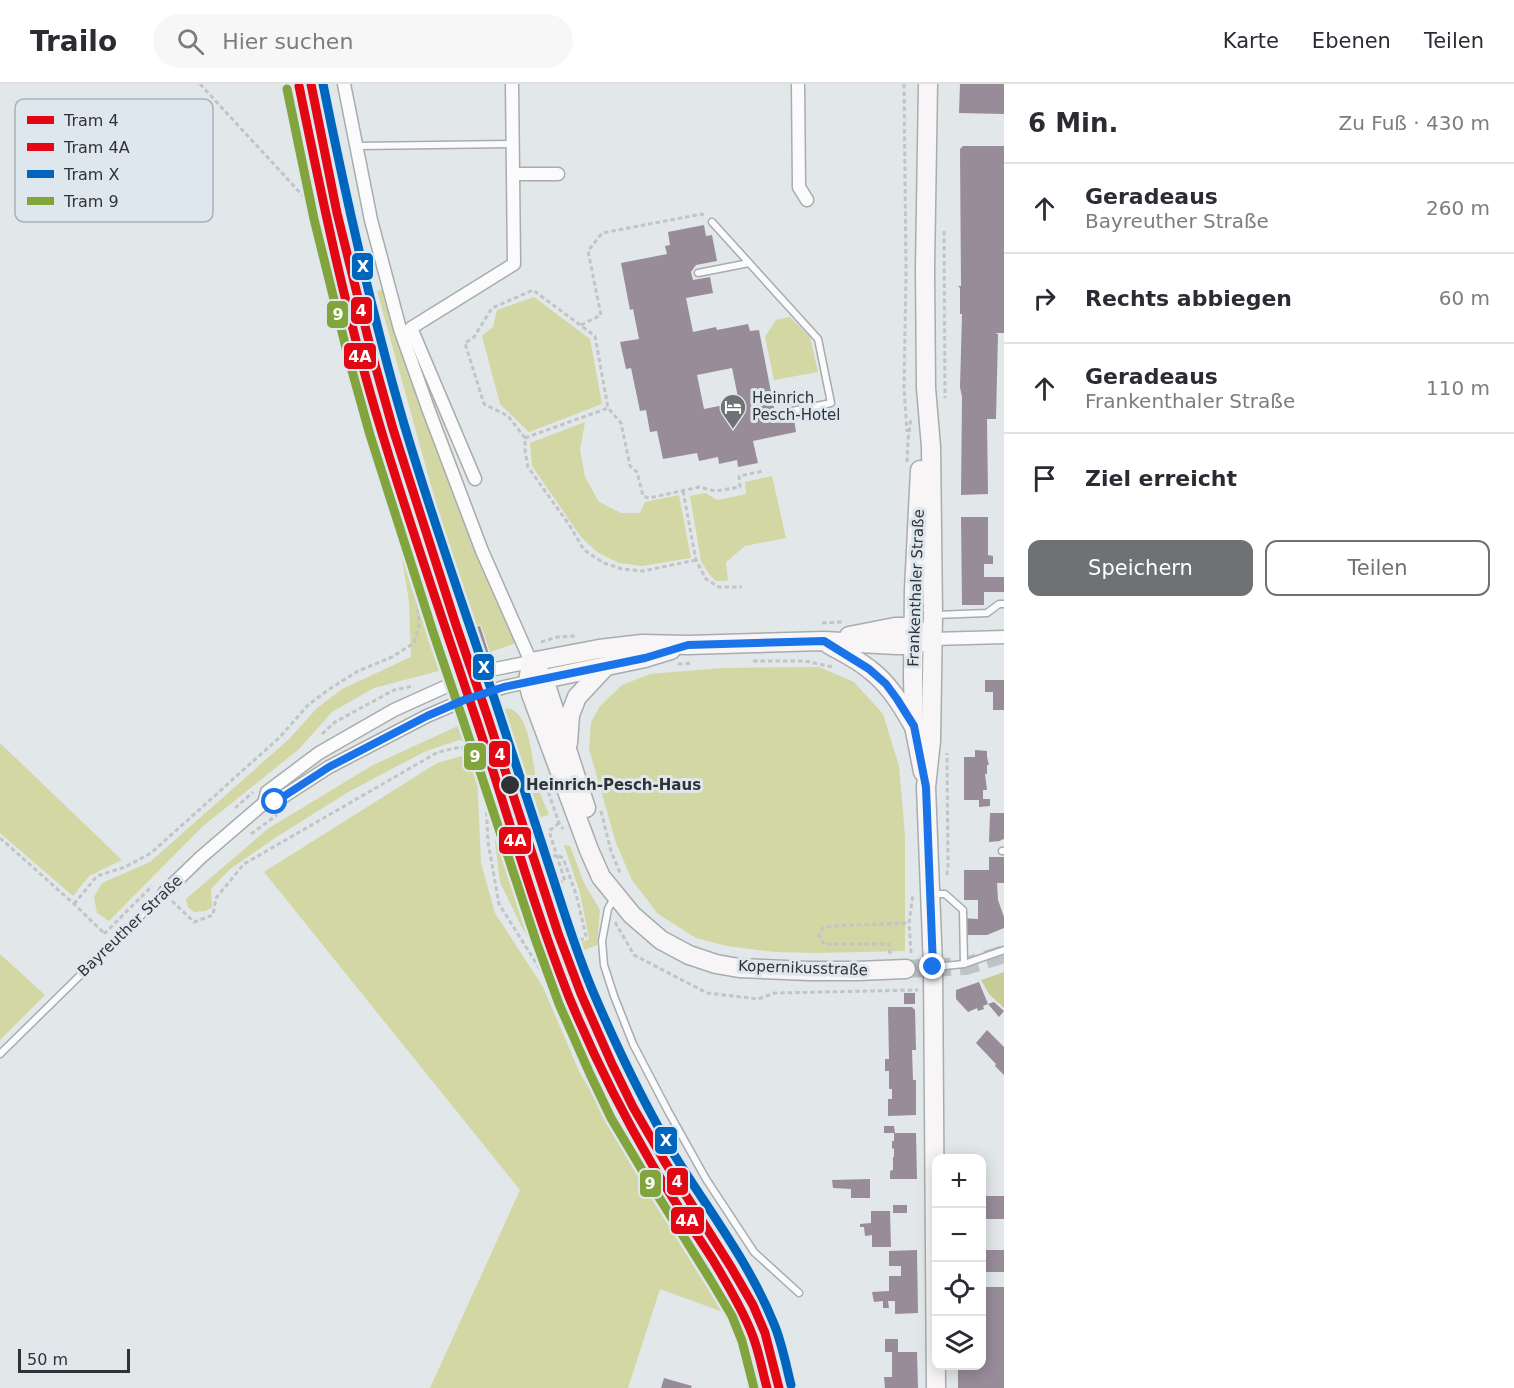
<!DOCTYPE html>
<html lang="de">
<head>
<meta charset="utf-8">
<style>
	:root { --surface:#fff; --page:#f7f7f7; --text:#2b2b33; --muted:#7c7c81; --line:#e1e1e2; --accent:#6e7275 }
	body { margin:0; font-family:"DejaVu Sans",sans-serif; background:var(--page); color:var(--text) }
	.controls { position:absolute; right:18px; bottom:18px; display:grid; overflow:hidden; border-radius:12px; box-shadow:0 3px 15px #0003 }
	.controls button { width:54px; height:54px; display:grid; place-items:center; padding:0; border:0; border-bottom:2px solid var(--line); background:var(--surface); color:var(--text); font:30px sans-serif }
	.scale { position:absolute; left:18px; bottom:15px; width:112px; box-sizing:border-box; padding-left:6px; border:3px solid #303336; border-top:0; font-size:16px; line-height:21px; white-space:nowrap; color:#303336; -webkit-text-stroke:4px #dfe7ee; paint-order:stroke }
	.stop { position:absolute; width:18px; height:18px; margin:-14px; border:4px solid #1a73e8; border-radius:50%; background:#fff }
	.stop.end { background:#1a73e8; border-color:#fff; box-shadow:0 2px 6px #0008 }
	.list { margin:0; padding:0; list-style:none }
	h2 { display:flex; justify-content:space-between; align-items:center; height:78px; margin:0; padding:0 24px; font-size:26px }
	h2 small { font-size:20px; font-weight:400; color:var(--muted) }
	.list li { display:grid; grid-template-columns:39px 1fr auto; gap:18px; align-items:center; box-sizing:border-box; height:90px; padding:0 24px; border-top:2px solid var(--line) }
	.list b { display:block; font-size:22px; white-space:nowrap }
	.list p { margin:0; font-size:20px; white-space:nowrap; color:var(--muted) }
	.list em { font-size:20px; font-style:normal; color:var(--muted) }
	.actions { display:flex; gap:12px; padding:18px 24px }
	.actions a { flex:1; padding:14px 0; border:2px solid var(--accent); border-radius:12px; text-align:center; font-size:21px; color:var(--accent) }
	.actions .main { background:var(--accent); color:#fff }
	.icon { flex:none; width:33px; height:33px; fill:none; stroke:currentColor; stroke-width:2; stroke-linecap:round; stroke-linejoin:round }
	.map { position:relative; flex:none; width:1004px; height:1304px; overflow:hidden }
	header { display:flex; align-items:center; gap:36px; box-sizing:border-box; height:84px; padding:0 30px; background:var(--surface); border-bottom:2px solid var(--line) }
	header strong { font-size:28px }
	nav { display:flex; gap:33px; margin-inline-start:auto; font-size:21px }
	.search { width:420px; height:54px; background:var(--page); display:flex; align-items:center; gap:15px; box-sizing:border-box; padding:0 21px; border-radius:33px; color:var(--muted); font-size:22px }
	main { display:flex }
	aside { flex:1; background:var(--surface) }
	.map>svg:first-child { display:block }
	.green { fill:#d3d7a3 }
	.forest { fill:#c7cb96 }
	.building { fill:#978c98; fill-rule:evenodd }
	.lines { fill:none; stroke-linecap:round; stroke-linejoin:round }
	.secondary-tunnel { stroke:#bec3c6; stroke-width:18; stroke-dasharray:18 9; stroke-linecap:butt }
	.lane-casing { stroke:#a8acae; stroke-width:9 }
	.street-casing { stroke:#a8acae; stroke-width:15 }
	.secondary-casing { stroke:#a8acae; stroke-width:21 }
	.path { stroke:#c3c4c6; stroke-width:3; stroke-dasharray:4.5 3; stroke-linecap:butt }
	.lane { stroke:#fbfbfc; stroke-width:6 }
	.street { stroke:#fbfbfc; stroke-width:12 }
	.secondary { stroke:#f7f5f5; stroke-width:18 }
	.path-bridge { stroke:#c3c4c6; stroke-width:3; stroke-dasharray:4.5 3; stroke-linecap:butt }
	.tram-1-casing { stroke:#dfe7ee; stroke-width:14 }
	.tram-2-casing { stroke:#dfe7ee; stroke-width:14 }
	.tram-3-casing { stroke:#dfe7ee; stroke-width:14 }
	.tram-4-casing { stroke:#dfe7ee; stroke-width:14 }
	.tram-1 { stroke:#e30613; stroke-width:9 }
	.tram-2 { stroke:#e30613; stroke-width:9 }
	.tram-3 { stroke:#0065bd; stroke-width:9 }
	.tram-4 { stroke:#81a53c; stroke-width:9 }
	.route { stroke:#1a73e8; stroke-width:8 }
	.stop-dot { fill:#303336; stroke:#dfe7ee; stroke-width:2 }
	.labels { text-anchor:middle; stroke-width:6; stroke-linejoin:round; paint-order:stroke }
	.poi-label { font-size:15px; fill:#303336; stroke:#dfe7ee; text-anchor:start }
	.street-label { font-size:15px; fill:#303336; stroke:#dfe7ee }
	.stop-label { font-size:15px; font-weight:bold; fill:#303336; stroke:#dfe7ee; text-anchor:start }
	.key { fill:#dfe7ee; stroke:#aab1b7; stroke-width:1.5 }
	.key-label { font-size:16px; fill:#303336 }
	.line-badge { stroke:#dfe7ee; stroke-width:2 }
	.badge-label { font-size:16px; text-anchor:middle; font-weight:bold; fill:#fff }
</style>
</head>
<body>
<header>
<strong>Trailo</strong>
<div class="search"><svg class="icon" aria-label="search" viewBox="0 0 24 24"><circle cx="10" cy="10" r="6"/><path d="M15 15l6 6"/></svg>Hier suchen</div>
<nav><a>Karte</a><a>Ebenen</a><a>Teilen</a></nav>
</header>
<main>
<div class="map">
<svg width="1004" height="1304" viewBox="0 0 1004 1304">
	<rect width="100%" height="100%" fill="#e2e7ea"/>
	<g class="green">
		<path d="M287,0h18l24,128 51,205 68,217 -11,4 9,31 -72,19 -42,24 -33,37 -97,78 -93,94 -12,-8 -3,-16 8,-14 48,-21 139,-123 28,-31 25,-19 69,-32 -2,-55 -10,-63 -44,-141 -43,-179z"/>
		<path d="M382,206l27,47 59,156 17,55 43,91 -38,13 -9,-27h-8l-26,-82 -70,-252z"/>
		<path d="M534,213l56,42 12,65 -73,28 -29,-28 -18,-68 11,-9 4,-17z"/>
		<path d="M790,233l20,20 8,35 -44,8 -9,-43 11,-17z"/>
		<path d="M585,338l-5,28 5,27 14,25 22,11h19l5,-11 34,-7 12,63 -49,8 -23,-3 -22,-11 -16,-15 -49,-71 -2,-23z"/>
		<path d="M772,392l14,62 -41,8 -19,16 2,19h-12l-7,-7 -8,-13 -11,-65 15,-3 12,7 29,-6 -1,-12z"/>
		<path d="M819,583l35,15 29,32 16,52 6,69v116l-89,2 -41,-1 -48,-6 -31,-8 -38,-24 -26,-34 -16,-37 -27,-94 2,-27 9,-16 22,-21 28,-11 72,-6z"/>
		<path d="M504,624c27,-1 28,56 33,76 3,10 8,21 12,31l-9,2z"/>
		<path d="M473,635l43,138 -13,6 27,69 15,25 13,-5 41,104 19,40 56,97 51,77 23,42 18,54 5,22h-6l-14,-42 -18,-41 -78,-124 -53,-94 -57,-121 -24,-40 -21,-44 -5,-40 -1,-48 -11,-37 -11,-13 -13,-4 -35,12 -74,39 -72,45 -48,33 -19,20 1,18 -7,4 -11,1 -6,-5 -2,-8 83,-71 104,-63z"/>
		<path d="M0,659l122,117 -33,16 -16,20 -73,-63z"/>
		<path d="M462,672l15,19 4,88 14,50 48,74 36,84 69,122 75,119 -63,-23 -32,99h-198l90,-198 -256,-318 173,-109z"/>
		<path d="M564,761l6,1 14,37 16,27 -3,35 -18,7 -3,-7 13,-6 -9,-46z"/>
		<path d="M0,870l45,41 -45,45z"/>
	</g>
	<path class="forest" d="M1004,888v36l-15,-14 -8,-14z"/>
	<g class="building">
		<path d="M960,0h44v30l-45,-1z"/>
		<path d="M963,62h41v187h-9l3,1 -2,85h-9l1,75 -27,1 1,-98 -2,-10 2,-73h-2v-26l-2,-2h3l-1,-137z"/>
		<path d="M704,141l2,11 6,-1 5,26 -21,4 -5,7 2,8 17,-3 3,16 -27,5 7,34 23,-5 1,3 31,-6 2,7 9,-1 18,93 17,-4 2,13 -43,9 5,22 -20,4 -1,-7 -18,4 -1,-7 -19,4 -2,-8 -34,6 -6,-28 -7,1 -4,-22 -6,1 -9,-43 -5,1 -6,-27 19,-3 -6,-30 -3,1 -9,-47 46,-9 -2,-8 5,-1 -2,-13zM732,284l7,34 -35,7 -7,-34z"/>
		<path d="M961,433h27v38l5,1v8h-9v13h20v15h-20v13h-22z"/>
		<path d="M480,542l9,28 -39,13 -9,-29z"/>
		<path d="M985,596h19v30h-11v-18h-8z"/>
		<path d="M975,666l12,1v6l2,8h-2v9h-2l2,16h-4v9h7v7l-11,1v-7h-15v-43h11z"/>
		<path d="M990,729h14v26l-3,1 -1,1 -11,1z"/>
		<path d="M519,741l9,30 -10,3 -10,-30z"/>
		<path d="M989,773h15v26h-7l1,17 6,17v11l-17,7h-27v-17l18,1v-19h-14v-30h25z"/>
		<path d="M979,898l9,22 -5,2 1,3 -6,2 -1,-3 -9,4 -12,-13v-9z"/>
		<rect x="904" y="909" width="11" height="11"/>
		<path d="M994,918l10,9 -5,6 -11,-13z"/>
		<path d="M888,923h24l3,3 1,40h-4l1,30h3v35l-28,1v-17h4v-10h-3v-18h-4v-12h4z"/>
		<path d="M987,946l17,17v28l-9,-9 1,-2 -20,-21z"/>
		<path d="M884,1042h10l1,7h21l1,46h-27v-8l3,-1v-13h1v-9l-2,1v-8h2v-8h-10z"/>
		<path d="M870,1095v19h-19v-9l-18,-1 -1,-8z"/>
		<rect x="982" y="1112" width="22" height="23"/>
		<rect x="893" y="1121" width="14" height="8"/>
		<path d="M871,1127h19l1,36h-19v-12l-7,1 -1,-9h-4v-3l11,-1z"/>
		<path d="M917,1166l1,63 -23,1v-13h-7l1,7h-6v-7l-9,1 -2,-10 17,-1v-15h12v-10h-12v-15z"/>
		<rect x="982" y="1166" width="22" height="22"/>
		<path d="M982,1203h22v101h-46v-22h24z"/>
		<path d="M885,1255h13v13h19l1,36h-33l-1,-11h8v-25h-7z"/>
		<path d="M664,1294l28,8 -1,2h-30z"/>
	</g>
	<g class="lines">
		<path class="secondary-tunnel" d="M906,885l60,-3 38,-12"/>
		<g class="lane-casing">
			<g id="lane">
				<path d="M357,62l155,-2"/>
				<path d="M712,138l106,117 13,64 -53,11"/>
				<path d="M698,189l51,-10"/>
				<path d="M935,531l52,-2 12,-9h5"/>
				<path d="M1002,767h2"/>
				<path d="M933,810h12l18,16 1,54"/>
				<path d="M614,814l-6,11 -6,32 2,24 10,31 19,48 35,67 38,68 48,73 45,41"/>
				<path d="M934,883l30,-3 40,-14"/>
				<path d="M0,970l164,-161"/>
			</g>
		</g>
		<g class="street-casing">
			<g id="street">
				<path d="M798,0l1,103 8,13"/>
				<path d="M513,90h45"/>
				<path d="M475,395l-64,-151 103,-64 -2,-180"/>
				<path d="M933,555l71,-2"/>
				<path d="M264,719l11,-1 54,-35 98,-51 37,-16 40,-13 29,-6"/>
				<path d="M164,809l36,-35 64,-55 3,-11 52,-39 75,-43 62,-28 39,-13 36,-7 -49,-111 -53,-140 -29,-82 -29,-109 -27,-136"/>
			</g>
		</g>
		<g class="secondary-casing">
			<g id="secondary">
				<path d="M928,0l-3,185 1,119 5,59 2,168 -2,126 -5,46 7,180 3,421"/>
				<path d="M920,386l-6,120 -1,87 1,49 9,46"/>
				<path d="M849,552l46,-9h19l10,7"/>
				<path d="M828,560c14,8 29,15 41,25 19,14 32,35 44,56"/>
				<path d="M531,578l-3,20 3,12 58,156 12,27 31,38 29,25 28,15 27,9 23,4 70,3h48l49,-2"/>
				<path d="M531,578l68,-13 43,-5 46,1 136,-4 72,4h17l20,-6"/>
				<path d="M531,578l13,17 42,129"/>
				<path d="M544,595l101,-21 26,-8"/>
				<path d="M568,659l2,-28 7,-18 28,-30"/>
			</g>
		</g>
		<g class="path">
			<path d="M200,0l116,126"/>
			<path d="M904,0l2,189 -2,115 3,44"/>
			<path d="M944,147l1,167"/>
			<path d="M581,241l20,-10 -13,-64 14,-18 100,-19 4,3"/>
			<path d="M525,354l-17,-22 -24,-12 -19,-61 9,-6 18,-29 41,-18 62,46 13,72"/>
			<path d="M907,378l1,-22 3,-22"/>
			<path d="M683,407l13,69 10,19 13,8h23"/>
			<path d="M696,476l-53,11 -21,-2 -18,-6 -20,-13 -14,-24 -42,-59 -3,-17v-12l83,-30 13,15 9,43 7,6 6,24 6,2 50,-11 16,4 25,-4 -1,-11 24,-5"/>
			<path d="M822,539l20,-1"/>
			<path d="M541,558l16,-5 19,-1"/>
			<path d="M753,577h52l28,6"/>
			<path d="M678,580l15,-1"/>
			<path d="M322,650l13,-12 59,-32 19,-4"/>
			<path d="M546,701l13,38 4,6"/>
			<path d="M235,724l18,-16"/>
			<path d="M601,727l10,40 9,22"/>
			<path d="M559,739l-10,8 16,50 -6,1"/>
			<path d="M251,750l26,-19"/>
			<path d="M0,754l74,66 31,30"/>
			<path d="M547,765l29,88 2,3 6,-1 2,-3 -10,-42 -13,-36 -6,-3"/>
			<path d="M523,773l30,87v5l-3,2 -7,-1 -15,-33 -18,-48 6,-1 9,26 9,-3"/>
			<path d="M947,791l1,-10 -1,-112"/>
			<path d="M172,817l22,21 19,-7 3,-17 28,-34 194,-112 23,-5 10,4 9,13 5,15 3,63 11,62 51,81 34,86 44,77 96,154 20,41 14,45"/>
			<path d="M74,820l23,-28 28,-9 26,-14 129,-116 28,-32 20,-15 30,-19 34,-14 22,-14 5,-18 -2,-32 -14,-56 -41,-130 -45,-196 -23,-127"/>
			<path d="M615,838l19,33 73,38 51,6 17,-6 143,-3"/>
			<path d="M104,850l48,-48"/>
			<path d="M911,869l-2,-30 4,-29"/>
			<path d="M890,870l-1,-10h-65l-5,-8 4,-8 9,-2 77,-3"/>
		</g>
		<use href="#lane" class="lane"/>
		<use href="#street" class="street"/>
		<use href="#secondary" class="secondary"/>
		<path class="path-bridge" d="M516,784l41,-13"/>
		<g class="tram-1-casing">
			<path id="tram-1" d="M311,0l26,129 35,141 21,75 63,196 31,90 71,218 23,61 31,70 21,43 32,55 66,105 22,38 12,28 14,55"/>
		</g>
		<g class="tram-2-casing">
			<path id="tram-2" d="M299,2c24,117 48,233 83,347 29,96 62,191 94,286 31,92 57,187 93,278 24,58 52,114 84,169 19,32 40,63 60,94 14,24 29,48 39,74 7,17 10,36 15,54"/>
		</g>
		<g class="tram-3-casing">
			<path id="tram-3" d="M323,0c23,114 48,228 81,340 29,98 64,195 96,292 17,53 35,106 52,159 13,40 25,80 42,119 24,56 50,110 81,162 34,55 75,108 99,168 8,19 12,41 17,61"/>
		</g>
		<g class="tram-4-casing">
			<path id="tram-4" d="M287,5l27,130 35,141 21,75 63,197 31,91 72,218 23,63 31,70 21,44 34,57 65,104 22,37 10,25 12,47"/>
		</g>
		<use href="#tram-1" class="tram-1"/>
		<use href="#tram-2" class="tram-2"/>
		<use href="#tram-3" class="tram-3"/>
		<use href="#tram-4" class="tram-4"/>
	</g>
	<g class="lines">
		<path class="route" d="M275,718l54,-35 98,-51 37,-16 40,-13 141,-29 43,-13 136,-4 45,28 17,15 11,15 17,27 12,61 7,180"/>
	</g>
	<defs>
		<g id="hotel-pin" transform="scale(1.35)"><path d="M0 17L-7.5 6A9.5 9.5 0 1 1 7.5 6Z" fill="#6e7275" stroke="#dfe7ee"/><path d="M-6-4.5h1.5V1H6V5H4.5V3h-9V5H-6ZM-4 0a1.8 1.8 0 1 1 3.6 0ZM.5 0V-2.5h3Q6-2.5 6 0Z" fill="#fff"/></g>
	</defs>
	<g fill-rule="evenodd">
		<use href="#hotel-pin" x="733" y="323"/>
	</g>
	<circle class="stop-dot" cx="510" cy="701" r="10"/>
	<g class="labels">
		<g class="poi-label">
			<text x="752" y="319">Heinrich<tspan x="752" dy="17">Pesch-Hotel</tspan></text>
		</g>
		<g class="street-label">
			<text transform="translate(916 504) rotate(-88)" y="5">Frankenthaler Straße</text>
			<text transform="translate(130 842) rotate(-44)" y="5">Bayreuther Straße</text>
			<text transform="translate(803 884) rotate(2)" y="5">Kopernikusstraße</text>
		</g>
		<g class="stop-label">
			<text x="526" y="706">Heinrich-Pesch-Haus</text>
		</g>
	</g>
	<rect x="15" y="15" width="198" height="123" rx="9" class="key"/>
	<rect x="27" y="32" width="27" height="8" fill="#e30613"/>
	<rect x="27" y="59" width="27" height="8" fill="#e30613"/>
	<rect x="27" y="86" width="27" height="8" fill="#0065bd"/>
	<rect x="27" y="113" width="27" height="8" fill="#81a53c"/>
	<g class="key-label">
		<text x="64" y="42">Tram 4</text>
		<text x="64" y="69">Tram 4A</text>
		<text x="64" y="96">Tram X</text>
		<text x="64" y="123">Tram 9</text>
	</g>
	<g class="line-badge">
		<rect x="351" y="168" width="23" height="29" rx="6" fill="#0065bd"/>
		<rect x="350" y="212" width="23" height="29" rx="6" fill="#e30613"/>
		<rect x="326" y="216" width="23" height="29" rx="6" fill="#81a53c"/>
		<rect x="343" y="258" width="34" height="28" rx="6" fill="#e30613"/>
		<rect x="472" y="569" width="23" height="28" rx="6" fill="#0065bd"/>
		<rect x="488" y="656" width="23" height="28" rx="6" fill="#e30613"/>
		<rect x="463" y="658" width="24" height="29" rx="6" fill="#81a53c"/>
		<rect x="498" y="742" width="34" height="29" rx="6" fill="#e30613"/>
		<rect x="654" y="1042" width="24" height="29" rx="6" fill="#0065bd"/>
		<rect x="666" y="1083" width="23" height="29" rx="6" fill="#e30613"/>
		<rect x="639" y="1085" width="23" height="29" rx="6" fill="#81a53c"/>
		<rect x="670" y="1122" width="35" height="29" rx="6" fill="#e30613"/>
	</g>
	<g class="badge-label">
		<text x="363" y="188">X</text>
		<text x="361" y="232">4</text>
		<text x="338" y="236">9</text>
		<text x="360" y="278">4A</text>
		<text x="484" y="589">X</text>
		<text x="500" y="676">4</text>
		<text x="475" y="678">9</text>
		<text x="515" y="762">4A</text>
		<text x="666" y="1062">X</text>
		<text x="677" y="1103">4</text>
		<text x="650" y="1105">9</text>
		<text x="687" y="1142">4A</text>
	</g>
</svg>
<div class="controls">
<button>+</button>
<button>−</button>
<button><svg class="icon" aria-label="locate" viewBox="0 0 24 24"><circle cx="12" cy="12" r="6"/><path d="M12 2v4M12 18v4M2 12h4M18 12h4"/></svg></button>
<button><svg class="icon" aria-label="layers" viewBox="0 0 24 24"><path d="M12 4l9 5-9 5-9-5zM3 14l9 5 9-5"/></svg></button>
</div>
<div class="scale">50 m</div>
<div class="stop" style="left:275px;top:718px"></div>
<div class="stop end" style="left:933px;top:883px"></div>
</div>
<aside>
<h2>6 Min.<small>Zu Fuß · 430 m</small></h2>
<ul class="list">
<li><svg class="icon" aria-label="ahead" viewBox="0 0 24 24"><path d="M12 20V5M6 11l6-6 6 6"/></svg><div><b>Geradeaus</b><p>Bayreuther Straße</p></div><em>260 m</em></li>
<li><svg class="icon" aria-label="right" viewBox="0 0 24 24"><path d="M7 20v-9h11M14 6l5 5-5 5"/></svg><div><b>Rechts abbiegen</b></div><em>60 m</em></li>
<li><svg class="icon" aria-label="ahead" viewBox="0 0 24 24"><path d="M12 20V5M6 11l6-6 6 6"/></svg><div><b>Geradeaus</b><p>Frankenthaler Straße</p></div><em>110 m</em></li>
<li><svg class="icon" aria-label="arrive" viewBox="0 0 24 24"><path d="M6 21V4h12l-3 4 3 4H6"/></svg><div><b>Ziel erreicht</b></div></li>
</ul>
<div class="actions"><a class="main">Speichern</a><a>Teilen</a></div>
</aside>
</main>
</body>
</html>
